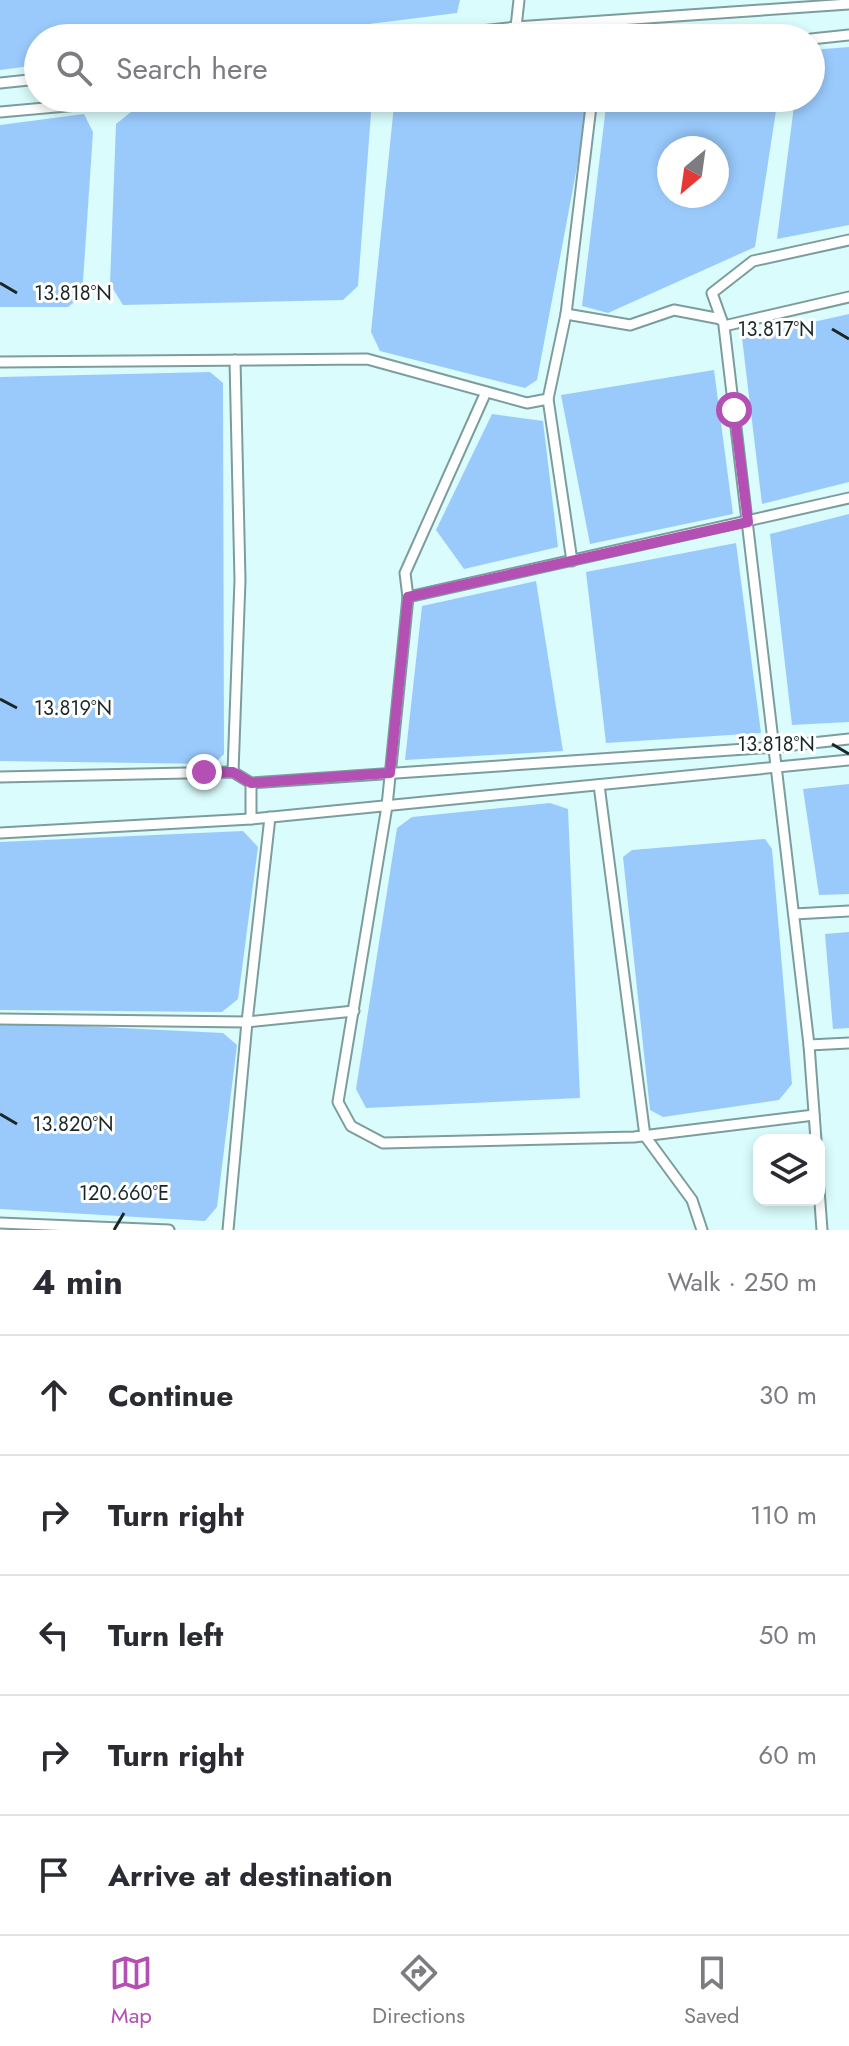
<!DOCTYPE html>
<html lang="en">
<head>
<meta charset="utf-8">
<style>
	:root { --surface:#fff; --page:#f2f2f3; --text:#2b2b33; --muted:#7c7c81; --line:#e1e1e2; --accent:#b44fb4 }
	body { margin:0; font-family:Jost,sans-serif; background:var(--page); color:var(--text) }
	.controls { position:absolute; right:24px; bottom:24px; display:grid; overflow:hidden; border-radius:16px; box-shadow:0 4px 12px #0003 }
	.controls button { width:72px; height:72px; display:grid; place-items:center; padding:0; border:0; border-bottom:2px solid var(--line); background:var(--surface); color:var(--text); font:40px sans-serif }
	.compass { position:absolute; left:657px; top:136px; width:72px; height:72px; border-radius:50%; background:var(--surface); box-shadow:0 4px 12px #0003; rotate:209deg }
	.stop { position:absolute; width:24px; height:24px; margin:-18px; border:6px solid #b44fb4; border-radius:50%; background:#fff }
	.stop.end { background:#b44fb4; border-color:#fff; box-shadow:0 2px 8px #0008 }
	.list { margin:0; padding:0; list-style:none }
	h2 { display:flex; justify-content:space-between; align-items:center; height:104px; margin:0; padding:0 32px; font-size:34px }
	h2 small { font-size:26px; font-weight:400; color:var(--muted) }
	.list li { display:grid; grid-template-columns:52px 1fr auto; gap:24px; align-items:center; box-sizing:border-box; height:120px; padding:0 32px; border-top:2px solid var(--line) }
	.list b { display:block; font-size:30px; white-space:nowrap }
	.list em { font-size:26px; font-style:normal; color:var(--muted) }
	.icon { flex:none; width:44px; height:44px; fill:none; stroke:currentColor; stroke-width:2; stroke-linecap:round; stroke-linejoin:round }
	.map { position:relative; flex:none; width:849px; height:1230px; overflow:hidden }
	.search { position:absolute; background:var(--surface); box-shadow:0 4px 12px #0003; left:24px; right:24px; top:24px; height:88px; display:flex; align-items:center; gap:20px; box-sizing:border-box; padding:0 28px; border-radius:44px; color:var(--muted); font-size:30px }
	.sheet { height:704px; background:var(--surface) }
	nav { display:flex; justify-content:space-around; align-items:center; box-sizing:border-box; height:112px; border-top:2px solid var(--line); background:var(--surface); font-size:22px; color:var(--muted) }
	nav a { display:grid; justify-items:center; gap:4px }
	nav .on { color:var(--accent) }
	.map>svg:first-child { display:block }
	.water { fill:#9acafc; fill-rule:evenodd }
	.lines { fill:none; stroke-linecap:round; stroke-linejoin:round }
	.lane-casing { stroke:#7d9d9d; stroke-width:13 }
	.lane { stroke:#fff; stroke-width:9 }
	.route { stroke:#b44fb4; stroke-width:10 }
	.ticks { fill:none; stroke:#1a2727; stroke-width:3 }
	.ticks-label { font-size:20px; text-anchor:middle; fill:#1a2727; stroke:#fff; stroke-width:6; stroke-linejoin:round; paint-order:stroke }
</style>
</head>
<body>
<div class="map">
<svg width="849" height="1230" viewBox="0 0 849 1230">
	<rect width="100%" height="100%" fill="#dafcfc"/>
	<g class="water">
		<path d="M0,0h460l-3,13 -200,25h-219v27l-38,5z"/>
		<path d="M849,47v178l-72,14 18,-141h16v-48z"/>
		<path d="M312,98h47l12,15 -13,173 -15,14 -220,5 -13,-21 6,-160 15,-12z"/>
		<path d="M401,98h189l-53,282 -12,8 -145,-37 -9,-19 23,-227z"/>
		<path d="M607,98h171l-23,149 -147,66 -26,-7zM669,148h48v48h-48z"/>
		<path d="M84,114l9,18 -11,164 -14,11h-68v-182z"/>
		<path d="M849,314v168l-87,22 -20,-166z"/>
		<path d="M714,370l19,144 -143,30 -29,-149z"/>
		<path d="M210,372l13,11 1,371 -10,10 -214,-3v-384z"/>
		<path d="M492,414l51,7 15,126 -94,22 -28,-39z"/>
		<path d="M849,514v208l-57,3 -22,-191z"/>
		<path d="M736,543l25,190 -155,10 -20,-171z"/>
		<path d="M536,581l27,170 -158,9 17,-154z"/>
		<path d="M849,784v110l-30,1 -16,-106z"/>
		<path d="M550,803l18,6 12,289 -214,10 -10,-19 41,-261 15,-11z"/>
		<path d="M243,831l15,16 -20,152 -16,13 -222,-2v-168z"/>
		<path d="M765,839l7,10 20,235 -13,16 -116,17 -13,-7 -27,-253 9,-7z"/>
		<path d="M849,932v96l-16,1 -8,-95z"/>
		<path d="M0,1022l223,11 14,12 -20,162 -12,14 -205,-12z"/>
	</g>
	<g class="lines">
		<g class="lane-casing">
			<g id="lane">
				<path d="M516,27l3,-27"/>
				<path d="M417,38l99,-11 333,-23"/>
				<path d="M811,39l38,-4"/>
				<path d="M0,83l38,-4"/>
				<path d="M592,98l-26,216 64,11 44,-15 47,9"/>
				<path d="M0,112l156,-14"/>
				<path d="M722,321l-10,-28 41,-32 96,-21"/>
				<path d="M0,362l367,-3 160,44 21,-4 18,-85"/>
				<path d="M548,399l24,162"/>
				<path d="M408,597l-3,-24 81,-181"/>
				<path d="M233,772l7,-192 -5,-220"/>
				<path d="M0,777l233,-5 18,11 524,-36 74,-8"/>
				<path d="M251,783v36"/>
				<path d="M599,785l46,351 47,64 10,30"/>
				<path d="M0,833l251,-14 598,-59"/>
				<path d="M794,914l55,-3"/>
				<path d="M0,1019l247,3 107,-11"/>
				<path d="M809,1045l40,-2"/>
				<path d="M814,1115l-180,22 -251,6 -32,-17 -13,-24 49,-296 21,-209 441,-99"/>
				<path d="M816,1140l-7,-95 -85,-719 125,-29"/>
				<path d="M819,1189l3,41"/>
				<path d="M0,1223l169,7"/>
				<path d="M228,1230l19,-208 23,-205"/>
			</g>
		</g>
		<use href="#lane" class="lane"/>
	</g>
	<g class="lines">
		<path class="route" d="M204,772h29l18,11 139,-10 18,-176 340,-75 -14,-112"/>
	</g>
	<path class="ticks" d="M0,283l17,10M832,329l17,10M0,699l17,9M832,744l17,10M0,1114l17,10M114,1230l10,-17"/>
	<g class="ticks-label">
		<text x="73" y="300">13.818°N</text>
		<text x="776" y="336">13.817°N</text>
		<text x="73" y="715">13.819°N</text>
		<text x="776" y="751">13.818°N</text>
		<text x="73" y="1131">13.820°N</text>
		<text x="124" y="1200">120.660°E</text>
	</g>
</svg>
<div class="controls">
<button><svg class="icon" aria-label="layers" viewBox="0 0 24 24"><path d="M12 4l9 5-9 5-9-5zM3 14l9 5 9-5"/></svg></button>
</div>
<svg class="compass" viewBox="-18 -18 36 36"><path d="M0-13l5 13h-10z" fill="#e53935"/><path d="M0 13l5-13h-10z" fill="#7c7c81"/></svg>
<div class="stop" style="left:734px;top:410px"></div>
<div class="stop end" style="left:204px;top:772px"></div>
<div class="search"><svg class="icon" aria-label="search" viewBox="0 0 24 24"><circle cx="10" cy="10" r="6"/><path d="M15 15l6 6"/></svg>Search here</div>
</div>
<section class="sheet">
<h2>4 min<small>Walk · 250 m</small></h2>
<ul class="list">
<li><svg class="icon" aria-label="ahead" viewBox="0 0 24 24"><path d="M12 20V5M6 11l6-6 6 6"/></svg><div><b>Continue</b></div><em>30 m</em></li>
<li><svg class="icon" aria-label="right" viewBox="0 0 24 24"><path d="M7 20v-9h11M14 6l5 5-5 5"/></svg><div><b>Turn right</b></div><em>110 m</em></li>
<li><svg class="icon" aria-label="left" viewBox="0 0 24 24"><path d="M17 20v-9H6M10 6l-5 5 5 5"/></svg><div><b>Turn left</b></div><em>50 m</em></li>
<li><svg class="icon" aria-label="right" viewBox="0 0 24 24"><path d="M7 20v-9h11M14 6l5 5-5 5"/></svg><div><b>Turn right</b></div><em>60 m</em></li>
<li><svg class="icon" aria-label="arrive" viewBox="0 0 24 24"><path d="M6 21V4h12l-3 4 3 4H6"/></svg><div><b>Arrive at destination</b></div></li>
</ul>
</section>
<nav>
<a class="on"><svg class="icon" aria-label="map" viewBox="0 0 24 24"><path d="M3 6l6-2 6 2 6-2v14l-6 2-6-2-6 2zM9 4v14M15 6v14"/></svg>Map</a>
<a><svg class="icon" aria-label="directions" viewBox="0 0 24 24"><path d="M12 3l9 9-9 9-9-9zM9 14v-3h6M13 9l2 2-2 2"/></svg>Directions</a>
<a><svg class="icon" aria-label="saved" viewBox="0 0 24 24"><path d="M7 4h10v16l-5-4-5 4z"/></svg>Saved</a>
</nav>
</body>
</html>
